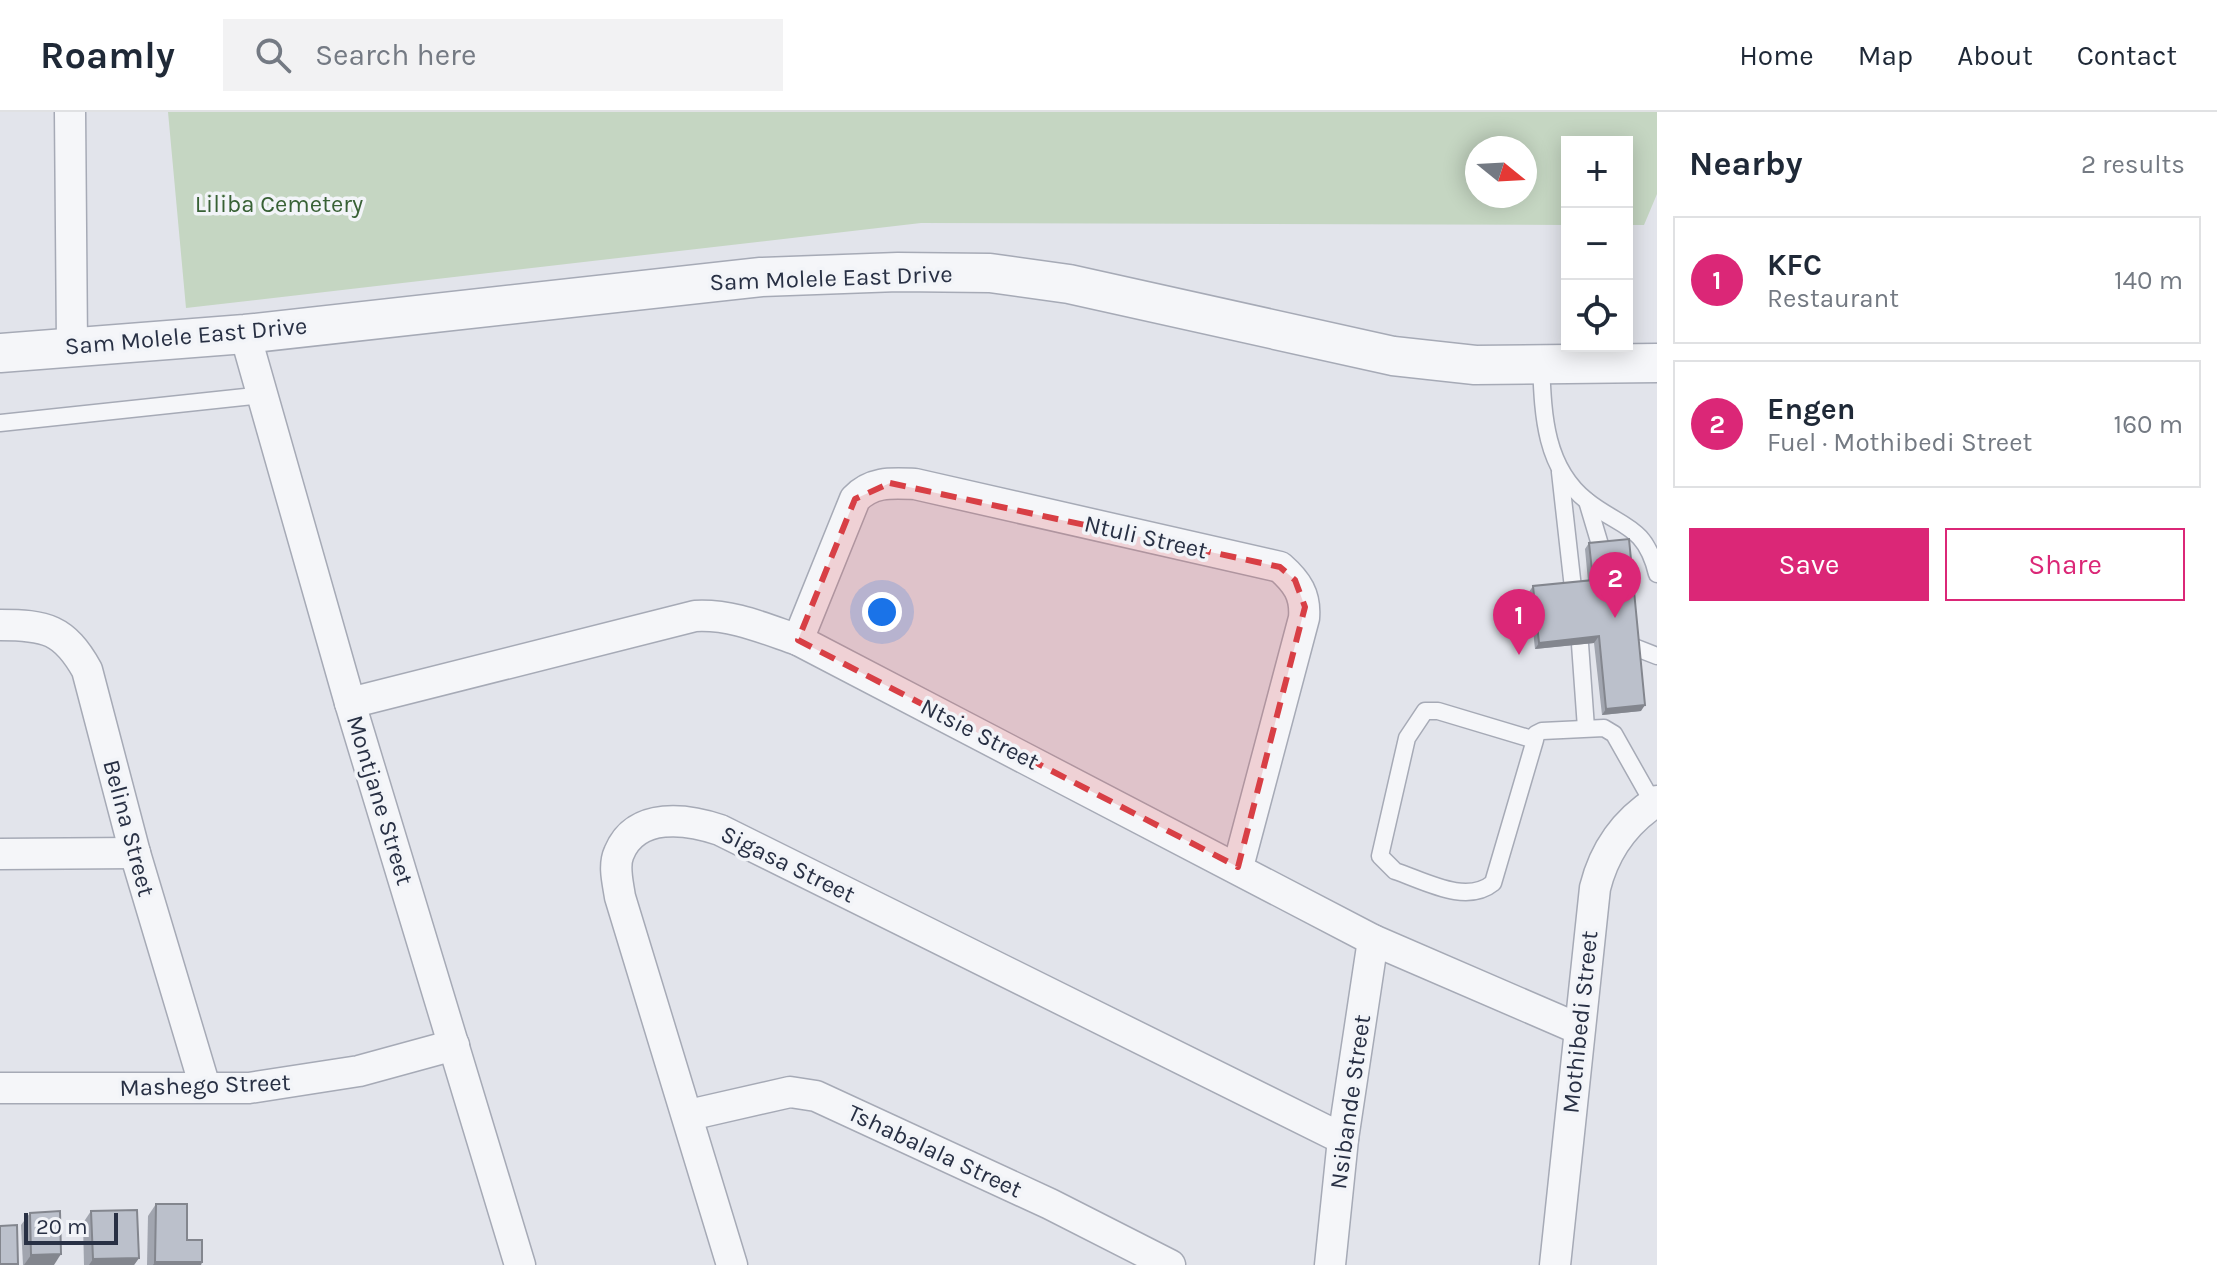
<!DOCTYPE html>
<html lang="en">
<head>
<meta charset="utf-8">
<style>
	:root { --surface:#fff; --page:#f2f2f3; --text:#1f2937; --muted:#747a83; --line:#e0e1e3; --accent:#db2777 }
	body { margin:0; font-family:Karla,sans-serif; background:var(--page); color:var(--text) }
	.controls { position:absolute; right:24px; top:24px; display:grid; overflow:hidden; border-radius:0px; box-shadow:0 4px 20px #0003 }
	.controls button { width:72px; height:72px; display:grid; place-items:center; padding:0; border:0; border-bottom:2px solid var(--line); background:var(--surface); color:var(--text); font:40px sans-serif }
	.compass { position:absolute; left:1465px; top:24px; width:72px; height:72px; border-radius:50%; background:var(--surface); box-shadow:0 4px 20px #0003; rotate:108deg }
	.scale { position:absolute; left:24px; bottom:20px; width:94px; box-sizing:border-box; padding-left:8px; border:4px solid #283044; border-top:0; font-size:22px; line-height:28px; white-space:nowrap; color:#283044; -webkit-text-stroke:6px #f2f4f8; paint-order:stroke }
	.you { position:absolute; left:882px; top:500px; width:28px; height:28px; margin:-20px; border:6px solid #fff; border-radius:50%; background:#1a73e8; box-shadow:0 0 0 12px #1a73e833 }
	.badge { display:grid; place-items:center; width:52px; height:52px; border-radius:50%; background:var(--accent); color:#fff; font-size:26px; font-weight:700 }
	.pin { position:absolute; translate:-50% -66px; filter:drop-shadow(0 2px 4px #0008) }
	.pin::after { content:''; position:absolute; top:42px; width:28px; height:24px; background:inherit; clip-path:polygon(0 0,100% 0,50% 100%) }
	.list { margin:0; padding:0; list-style:none }
	h2 { display:flex; justify-content:space-between; align-items:center; height:104px; margin:0; padding:0 32px; font-size:34px }
	h2 small { font-size:26px; font-weight:400; color:var(--muted) }
	.list li { display:grid; grid-template-columns:52px 1fr auto; gap:24px; align-items:center; box-sizing:border-box; height:128px; margin:0 16px 16px; padding:0 16px; border:2px solid var(--line); border-radius:0px }
	.list b { display:block; font-size:30px; white-space:nowrap }
	.list p { margin:0; font-size:26px; white-space:nowrap; color:var(--muted) }
	.list em { font-size:26px; font-style:normal; color:var(--muted) }
	.actions { display:flex; gap:16px; padding:24px 32px }
	.actions a { flex:1; padding:18px 0; border:2px solid var(--accent); border-radius:0px; text-align:center; font-size:28px; color:var(--accent) }
	.actions .main { background:var(--accent); color:#fff }
	.icon { flex:none; width:44px; height:44px; fill:none; stroke:currentColor; stroke-width:2; stroke-linecap:round; stroke-linejoin:round }
	.map { position:relative; flex:none; width:1657px; height:1153px; overflow:hidden }
	header { display:flex; align-items:center; gap:48px; box-sizing:border-box; height:112px; padding:0 40px; background:var(--surface); border-bottom:2px solid var(--line) }
	header strong { font-size:38px }
	nav { display:flex; gap:44px; margin-inline-start:auto; font-size:28px }
	.search { width:560px; height:72px; background:var(--page); display:flex; align-items:center; gap:20px; box-sizing:border-box; padding:0 28px; border-radius:0px; color:var(--muted); font-size:30px }
	main { display:flex }
	aside { flex:1; background:var(--surface) }
	.map>svg:first-child { display:block }
	.green { fill:#c5d6c2; fill-rule:evenodd }
	.lines { fill:none; stroke-linecap:round; stroke-linejoin:round }
	.service-casing { stroke:#a6aab6; stroke-width:19 }
	.minor-casing { stroke:#a6aab6; stroke-width:33 }
	.tertiary-casing { stroke:#a6aab6; stroke-width:41 }
	.service { stroke:#f5f6f9; stroke-width:16 }
	.minor { stroke:#f5f6f9; stroke-width:30 }
	.tertiary { stroke:#f5f6f9; stroke-width:38 }
	.wall { fill:#a1a5af }
	.shaded-wall { fill:#83868e }
	.building { fill:#bbc0cb; stroke:#83868e; stroke-width:2 }
	.marked { fill:#d83f45; fill-opacity:0.2; stroke:#d83f45; stroke-width:6; stroke-dasharray:16 10; stroke-linejoin:round }
	.labels { text-anchor:middle; stroke-width:7; stroke-linejoin:round; paint-order:stroke }
	.park-label { font-size:24px; fill:#386135; stroke:#f2f4f8 }
	.street-label { font-size:24px; fill:#283044; stroke:#f2f4f8 }
</style>
</head>
<body>
<header>
<strong>Roamly</strong>
<div class="search"><svg class="icon" aria-label="search" viewBox="0 0 24 24"><circle cx="10" cy="10" r="6"/><path d="M15 15l6 6"/></svg>Search here</div>
<nav><a>Home</a><a>Map</a><a>About</a><a>Contact</a></nav>
</header>
<main>
<div class="map">
<svg width="1657" height="1153" viewBox="0 0 1657 1153">
	<rect width="100%" height="100%" fill="#e2e4eb"/>
	<path class="green" d="M168,0h1489v82l-13,31h-17v-83h-60v83l-646,-2 -735,85zM1477,36h48v48h-48z"/>
	<g class="lines">
		<g class="service-casing">
			<g id="service">
				<path d="M1541,251c2,50 3,104 46,138 34,27 58,23 70,73"/>
				<path d="M0,311l263,-28"/>
				<path d="M1560,360l13,116"/>
				<path d="M1587,389l14,47"/>
				<path d="M1580,532l6,84"/>
				<path d="M1634,535l23,9"/>
				<path d="M1535,628l-97,-29h-13l-18,27 -27,118 15,15c30,10 71,34 98,12l42,-143 1,-6 6,-3 62,-3 10,6 39,69"/>
			</g>
		</g>
		<g class="minor-casing">
			<g id="minor">
				<path d="M70,0l2,233"/>
				<path d="M245,222l105,369 170,562"/>
				<path d="M0,513c46,0 64,4 87,45l48,183 70,234"/>
				<path d="M798,528l57,-141c17,-18 37,-16 60,-15l365,83c17,15 26,28 24,51l-66,249"/>
				<path d="M350,591l345,-87c37,-2 68,12 103,24l575,300 206,89"/>
				<path d="M0,742l135,-1"/>
				<path d="M0,976h249l110,-17 95,-26"/>
				<path d="M689,1003l101,-23 26,4 234,108 120,61"/>
				<path d="M732,1153l-112,-368c-2,-14 -7,-31 -1,-44 17,-42 69,-34 101,-23l623,309"/>
				<path d="M1330,1153l13,-126 30,-199"/>
				<path d="M1555,1153l40,-377c9,-36 29,-66 62,-87"/>
			</g>
		</g>
		<g class="tertiary-casing">
			<path id="tertiary" d="M0,241l245,-19 516,-57 137,-5 92,1 79,11 324,72 82,9 182,-2"/>
		</g>
		<use href="#service" class="service"/>
		<use href="#minor" class="minor"/>
		<use href="#tertiary" class="tertiary"/>
	</g>
	<g class="wall">
		<path d="M1589,431l52,168 -39,4 -8,-72 -59,6 -6,-57 4,-6 55,-5 -3,-32z"/>
		<path d="M156,1092l46,58 -1,3h-54l1,-49z"/>
		<path d="M91,1099l48,47 -5,7h-50l-1,-42z"/>
		<path d="M30,1101l24,52h-31l-2,-40z"/>
	</g>
	<g class="shaded-wall">
		<path d="M1599,524l-5,7 -59,6 4,-6z"/>
		<path d="M1645,593l-4,6 -39,4 4,-6z"/>
		<path d="M61,1142l-7,11h-30l7,-10z"/>
		<path d="M139,1146l-5,7h-45l4,-6z"/>
		<path d="M155,1150h47l-1,3h-48z"/>
	</g>
	<g class="building">
		<path d="M1629,427l16,166 -39,4 -7,-73 -60,7 -6,-57 60,-6 -4,-37z"/>
		<path d="M156,1092h31v36h15v22h-47z"/>
		<path d="M137,1098l2,48 -46,1 -2,-48z"/>
		<path d="M60,1099l1,43 -30,1 -1,-42z"/>
		<path d="M17,1113l1,39h-18v-38z"/>
	</g>
	<path class="marked" d="M890,371l390,84 15,13 10,27 -67,260 -440,-227 57,-141z"/>
	<g class="labels">
		<g class="park-label">
			<text x="279" y="100">Liliba Cemetery</text>
		</g>
		<g class="street-label">
			<text transform="translate(831 166) rotate(-2)" y="8">Sam Molele East Drive</text>
			<text transform="translate(186 224) rotate(-5)" y="8">Sam Molele East Drive</text>
			<text transform="translate(1146 425) rotate(13)" y="8">Ntuli Street</text>
			<text transform="translate(980 622) rotate(27)" y="8">Ntsie Street</text>
			<text transform="translate(380 688) rotate(73)" y="8">Montjane Street</text>
			<text transform="translate(129 716) rotate(75)" y="8">Belina Street</text>
			<text transform="translate(788 752) rotate(26)" y="8">Sigasa Street</text>
			<text transform="translate(1580 910) rotate(-84)" y="8">Mothibedi Street</text>
			<text transform="translate(205 973) rotate(-2)" y="8">Mashego Street</text>
			<text transform="translate(1350 990) rotate(-82)" y="8">Nsibande Street</text>
			<text transform="translate(935 1039) rotate(25)" y="8">Tshabalala Street</text>
		</g>
	</g>
</svg>
<div class="controls">
<button>+</button>
<button>−</button>
<button><svg class="icon" aria-label="locate" viewBox="0 0 24 24"><circle cx="12" cy="12" r="6"/><path d="M12 2v4M12 18v4M2 12h4M18 12h4"/></svg></button>
</div>
<svg class="compass" viewBox="-18 -18 36 36"><path d="M0-13l5 13h-10z" fill="#e53935"/><path d="M0 13l5-13h-10z" fill="#747a83"/></svg>
<div class="scale">20 m</div>
<div class="you"></div>
<div class="pin badge" style="left:1519px;top:543px">1</div>
<div class="pin badge" style="left:1615px;top:506px">2</div>
</div>
<aside>
<h2>Nearby<small>2 results</small></h2>
<ul class="list">
<li><span class="badge">1</span><div><b>KFC</b><p>Restaurant</p></div><em>140 m</em></li>
<li><span class="badge">2</span><div><b>Engen</b><p>Fuel · Mothibedi Street</p></div><em>160 m</em></li>
</ul>
<div class="actions"><a class="main">Save</a><a>Share</a></div>
</aside>
</main>
</body>
</html>
